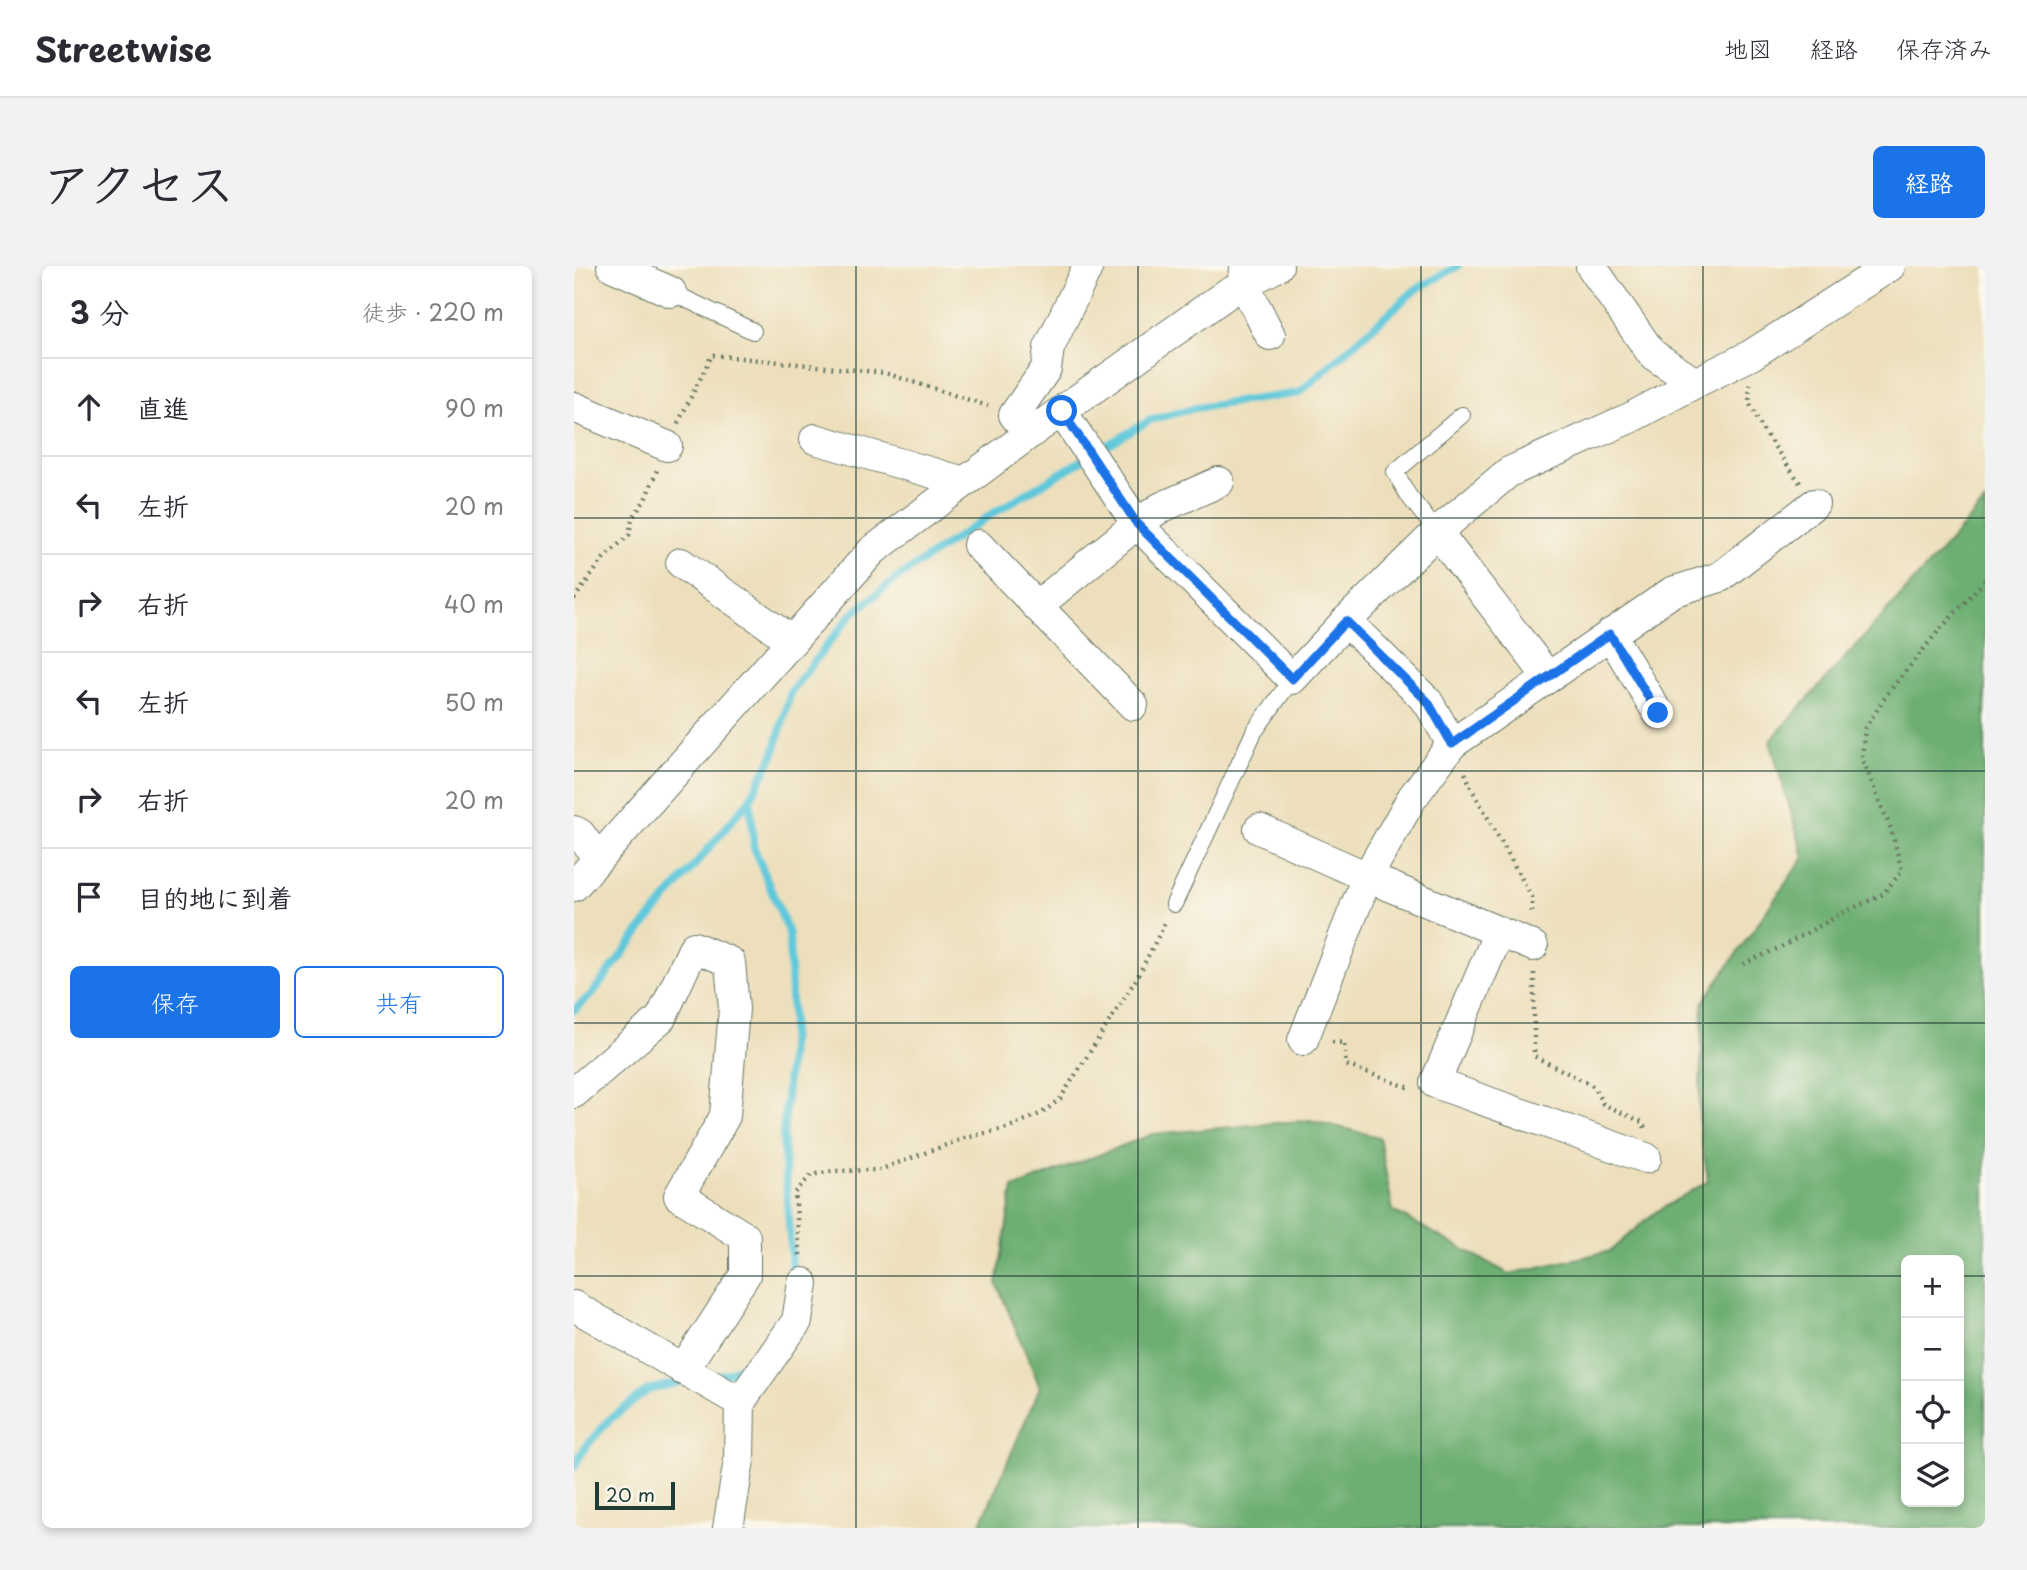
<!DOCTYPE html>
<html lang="ja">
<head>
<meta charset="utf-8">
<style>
	:root { --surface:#fff; --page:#f2f2f3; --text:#2b2b33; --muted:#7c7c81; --line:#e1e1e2; --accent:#1a73e8 }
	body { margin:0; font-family:"Playpen Sans","Klee One",sans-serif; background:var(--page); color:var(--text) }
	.controls { position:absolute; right:21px; bottom:21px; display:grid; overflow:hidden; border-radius:10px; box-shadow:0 4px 10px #0003 }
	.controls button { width:63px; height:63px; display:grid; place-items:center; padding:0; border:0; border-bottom:2px solid var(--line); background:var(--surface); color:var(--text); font:35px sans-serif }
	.scale { position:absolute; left:21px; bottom:18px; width:80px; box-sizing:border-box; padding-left:7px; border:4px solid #1f3d34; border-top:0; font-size:19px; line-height:24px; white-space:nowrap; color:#1f3d34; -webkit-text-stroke:5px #fbf7ec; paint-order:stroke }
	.stop { position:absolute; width:21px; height:21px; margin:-16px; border:5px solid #1a73e8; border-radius:50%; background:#fff }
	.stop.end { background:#1a73e8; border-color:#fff; box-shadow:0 2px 7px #0008 }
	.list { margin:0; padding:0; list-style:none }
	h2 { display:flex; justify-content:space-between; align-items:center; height:91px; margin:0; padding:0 28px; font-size:30px }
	h2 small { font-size:23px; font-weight:400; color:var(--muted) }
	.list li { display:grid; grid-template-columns:46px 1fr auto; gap:21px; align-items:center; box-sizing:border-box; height:98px; padding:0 28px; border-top:2px solid var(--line) }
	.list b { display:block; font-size:26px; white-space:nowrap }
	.list em { font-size:23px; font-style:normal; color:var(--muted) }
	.actions { display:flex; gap:14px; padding:21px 28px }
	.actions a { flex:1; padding:16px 0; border:2px solid var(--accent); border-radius:10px; text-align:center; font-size:24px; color:var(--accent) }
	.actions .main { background:var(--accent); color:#fff }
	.icon { flex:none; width:38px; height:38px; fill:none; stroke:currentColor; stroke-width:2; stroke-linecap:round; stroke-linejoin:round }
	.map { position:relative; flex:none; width:1411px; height:1262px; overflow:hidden; border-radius:10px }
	header { display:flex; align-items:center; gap:42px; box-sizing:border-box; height:98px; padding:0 35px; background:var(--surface); border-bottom:2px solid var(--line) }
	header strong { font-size:33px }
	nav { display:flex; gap:38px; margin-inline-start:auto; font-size:24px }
	.intro { display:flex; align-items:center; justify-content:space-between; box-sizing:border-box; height:168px; padding:0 42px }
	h1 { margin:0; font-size:49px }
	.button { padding:18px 32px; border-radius:10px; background:var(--accent); color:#fff; font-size:24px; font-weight:700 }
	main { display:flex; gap:42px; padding:0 42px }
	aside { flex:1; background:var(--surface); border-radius:10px; box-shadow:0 4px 10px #0003 }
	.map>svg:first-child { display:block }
	.forest { fill:#6daf72; stroke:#467653; stroke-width:2; fill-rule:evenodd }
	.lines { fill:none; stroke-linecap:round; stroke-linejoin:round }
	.stream { stroke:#5fc8da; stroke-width:8 }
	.service-casing { stroke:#677664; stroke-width:18 }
	.minor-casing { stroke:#677664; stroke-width:32 }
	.path { stroke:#677664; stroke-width:4.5; stroke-dasharray:2 5; stroke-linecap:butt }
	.service { stroke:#fff; stroke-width:16 }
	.minor { stroke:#fff; stroke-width:30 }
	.route { stroke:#1a73e8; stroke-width:9 }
	.grid { fill:none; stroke:#1f3d34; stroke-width:2; stroke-opacity:0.55 }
</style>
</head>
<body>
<header>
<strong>Streetwise</strong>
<nav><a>地図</a><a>経路</a><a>保存済み</a></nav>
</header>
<div class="intro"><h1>アクセス</h1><a class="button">経路</a></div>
<main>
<aside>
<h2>3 分<small>徒歩 · 220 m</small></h2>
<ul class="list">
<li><svg class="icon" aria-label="ahead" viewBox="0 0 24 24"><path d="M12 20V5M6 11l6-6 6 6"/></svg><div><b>直進</b></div><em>90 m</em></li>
<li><svg class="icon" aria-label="left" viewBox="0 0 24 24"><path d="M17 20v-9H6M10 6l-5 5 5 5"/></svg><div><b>左折</b></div><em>20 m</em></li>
<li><svg class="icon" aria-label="right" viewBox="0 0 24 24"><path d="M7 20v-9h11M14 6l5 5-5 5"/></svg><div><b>右折</b></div><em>40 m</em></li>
<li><svg class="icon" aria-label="left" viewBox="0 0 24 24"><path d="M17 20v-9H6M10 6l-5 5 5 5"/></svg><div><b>左折</b></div><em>50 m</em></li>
<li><svg class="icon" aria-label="right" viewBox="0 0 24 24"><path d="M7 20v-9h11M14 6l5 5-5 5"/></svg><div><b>右折</b></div><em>20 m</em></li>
<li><svg class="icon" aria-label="arrive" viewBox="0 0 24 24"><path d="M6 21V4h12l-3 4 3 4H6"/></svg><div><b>目的地に到着</b></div></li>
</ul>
<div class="actions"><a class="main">保存</a><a>共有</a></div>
</aside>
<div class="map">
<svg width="1411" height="1262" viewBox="0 0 1411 1262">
	<rect width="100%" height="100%" fill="#fbf7ec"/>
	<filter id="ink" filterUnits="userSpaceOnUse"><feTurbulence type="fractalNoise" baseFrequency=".0143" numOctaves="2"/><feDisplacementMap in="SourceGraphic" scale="14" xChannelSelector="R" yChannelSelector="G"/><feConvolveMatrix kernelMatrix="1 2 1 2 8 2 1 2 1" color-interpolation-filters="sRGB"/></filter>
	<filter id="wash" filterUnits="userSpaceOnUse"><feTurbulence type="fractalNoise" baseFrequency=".00686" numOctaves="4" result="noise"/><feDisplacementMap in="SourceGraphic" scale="28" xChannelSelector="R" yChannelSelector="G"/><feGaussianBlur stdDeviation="1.57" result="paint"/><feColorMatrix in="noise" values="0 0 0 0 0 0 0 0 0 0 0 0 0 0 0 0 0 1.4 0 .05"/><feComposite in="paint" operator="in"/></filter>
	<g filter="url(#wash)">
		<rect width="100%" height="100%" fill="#eddfbc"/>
		<path class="forest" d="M1411,236v1026h-1006l61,-141 -43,-103 16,-96 140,-54 157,-14 69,17 14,74 116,63 101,-23 44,-38 54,-32 -9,-57 4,-122 101,-145 -34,-116zM1332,994h53v242h-53z"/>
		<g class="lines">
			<g class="stream">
				<path d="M523,186l53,-32 46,-12 103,-15 116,-103 43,-24"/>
				<path d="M176,533l4,49 35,86 3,87 -9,116 10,145"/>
				<path d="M0,744l18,-16 51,-67 107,-128 23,-43 18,-65 60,-76 45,-36 99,-67 91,-54"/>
				<path d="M137,1110l18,-3 31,-18"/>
				<path d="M0,1201l10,-18 25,-29 39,-30 37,-9"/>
			</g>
		</g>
	</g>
	<g filter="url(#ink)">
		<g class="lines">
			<g class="service-casing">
				<g id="service">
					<path d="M97,26l82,39"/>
					<path d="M863,266l-29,-37 -13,-23 67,-57"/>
					<path d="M600,638l80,-172 38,-53"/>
				</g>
			</g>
			<g class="minor-casing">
				<g id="minor">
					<path d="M38,0l59,26"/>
					<path d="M671,0l-1,18 26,51"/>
					<path d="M1017,0l61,88 43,29"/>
					<path d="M0,141l93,39"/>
					<path d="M488,146l75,112 155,155 54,-58 91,-89 72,-60 123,-55 63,-34 56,-28 139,-89"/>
					<path d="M455,168l-15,-19 32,-46 3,-21 39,-82"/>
					<path d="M241,173l149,43"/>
					<path d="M863,266l111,145"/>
					<path d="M404,279l155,160"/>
					<path d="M107,297l111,78"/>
					<path d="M463,340l100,-82 23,-16 59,-26"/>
					<path d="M772,355l82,81 24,42"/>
					<path d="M1036,368l48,79"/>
					<path d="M685,563l108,48 166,69"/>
					<path d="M0,565l6,3 18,25"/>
					<path d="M0,620l298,-335 157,-117 199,-141 50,-27"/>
					<path d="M925,666l-64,151 211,75"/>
					<path d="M729,774l64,-163 45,-79 40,-54 220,-152 48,-15 94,-73"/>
					<path d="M0,827l87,-75 33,-71 36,15 4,47 -9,107 -46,80 66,41v38l-62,95"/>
					<path d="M0,1040l166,96"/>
					<path d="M154,1262l11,-68 1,-58 57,-81 6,-38"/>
				</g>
			</g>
			<g class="path">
				<path d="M1176,118l-1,18 13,27 38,54"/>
				<path d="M104,157l34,-68 173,18 103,33"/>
				<path d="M0,333l30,-41 25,-23 3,-17 13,-18 12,-30"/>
				<path d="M891,507l8,18 59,106v19"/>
				<path d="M1169,698l38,-17 62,-34 40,-19 19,-23 -11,-42 -29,-70 3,-31 23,-35 47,-58 50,-55"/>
				<path d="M960,707v83l59,30 10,18 39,18 3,6"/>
				<path d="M758,776l12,1 2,22 64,23"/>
				<path d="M226,989l-5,-62 16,-18 21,-4 47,-1 86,-32 42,-10 35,-15 18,-14 77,-121 29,-57"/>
			</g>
			<use href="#service" class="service"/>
			<use href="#minor" class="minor"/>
		</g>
	</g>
	<g class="lines" filter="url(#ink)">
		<path class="route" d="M488,145l75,113 155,155 54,-58 82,81 24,42 158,-110 48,79"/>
	</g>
	<path class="grid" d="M282,0v1262M564,0v1262M847,0v1262M1129,0v1262M0,252h1411M0,505h1411M0,757h1411M0,1010h1332M1385,1010h26"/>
</svg>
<div class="controls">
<button>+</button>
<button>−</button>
<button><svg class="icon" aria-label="locate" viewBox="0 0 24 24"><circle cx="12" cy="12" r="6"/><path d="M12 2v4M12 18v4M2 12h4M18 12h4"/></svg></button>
<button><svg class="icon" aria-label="layers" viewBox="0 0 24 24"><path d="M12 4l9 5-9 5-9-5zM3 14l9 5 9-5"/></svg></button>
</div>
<div class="scale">20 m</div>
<div class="stop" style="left:488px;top:145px"></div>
<div class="stop end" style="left:1084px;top:447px"></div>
</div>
</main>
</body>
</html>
